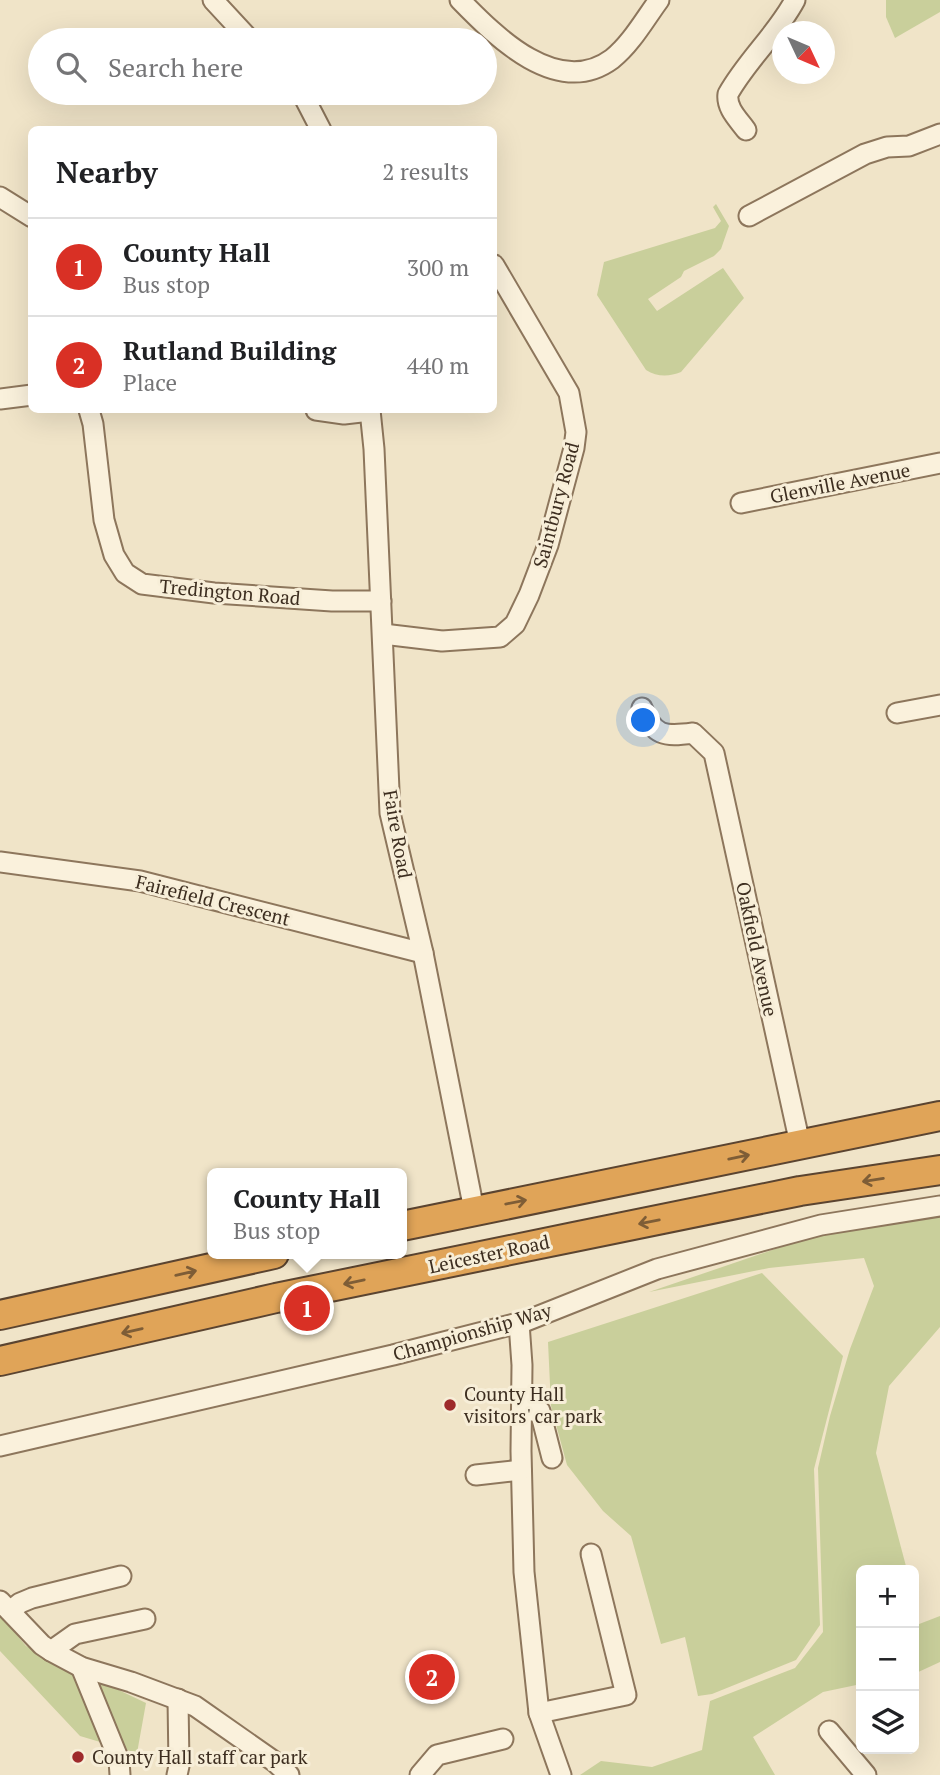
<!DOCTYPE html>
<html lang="en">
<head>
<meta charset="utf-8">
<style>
	:root { --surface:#fff; --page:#f6f6f6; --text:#202124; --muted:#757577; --line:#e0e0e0; --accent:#d93025 }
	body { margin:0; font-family:"PT Serif",serif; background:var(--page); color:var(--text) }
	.controls { position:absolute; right:21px; bottom:21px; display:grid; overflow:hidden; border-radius:10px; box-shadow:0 7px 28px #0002 }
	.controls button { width:63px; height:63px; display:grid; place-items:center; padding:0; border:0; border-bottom:2px solid var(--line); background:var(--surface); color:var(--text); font:35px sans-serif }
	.compass { position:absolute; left:772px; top:21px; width:63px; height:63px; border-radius:50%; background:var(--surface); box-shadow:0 7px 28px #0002; rotate:134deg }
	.you { position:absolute; left:644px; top:721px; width:24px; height:24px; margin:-18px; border:5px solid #fff; border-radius:50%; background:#1a73e8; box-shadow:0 0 0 10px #1a73e833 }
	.badge { display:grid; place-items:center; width:46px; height:46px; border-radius:50%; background:var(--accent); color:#fff; font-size:23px; font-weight:700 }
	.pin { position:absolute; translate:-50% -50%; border:4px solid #fff; box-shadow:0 2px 7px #0006 }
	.popup { position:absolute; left:207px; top:1168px; width:200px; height:91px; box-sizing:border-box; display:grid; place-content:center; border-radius:10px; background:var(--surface); filter:drop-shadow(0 2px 5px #0005); font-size:23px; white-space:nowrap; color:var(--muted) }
	.popup b { font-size:26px; color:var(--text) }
	.popup::after { content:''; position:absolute; left:50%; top:100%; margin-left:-14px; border:14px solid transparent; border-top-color:var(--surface) }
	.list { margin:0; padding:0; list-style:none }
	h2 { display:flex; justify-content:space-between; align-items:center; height:91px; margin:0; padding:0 28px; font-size:30px }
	h2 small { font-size:23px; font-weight:400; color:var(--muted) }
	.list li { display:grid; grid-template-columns:46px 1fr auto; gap:21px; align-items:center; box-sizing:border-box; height:98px; padding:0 28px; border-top:2px solid var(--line) }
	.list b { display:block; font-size:26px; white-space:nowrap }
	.list p { margin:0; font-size:23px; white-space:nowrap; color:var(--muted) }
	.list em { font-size:23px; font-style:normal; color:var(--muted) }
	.icon { flex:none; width:38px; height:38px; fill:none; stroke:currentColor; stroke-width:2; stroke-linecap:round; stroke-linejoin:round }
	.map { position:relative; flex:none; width:940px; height:1775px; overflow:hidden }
	.search { position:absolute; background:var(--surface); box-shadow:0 7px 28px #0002; left:28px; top:28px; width:469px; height:77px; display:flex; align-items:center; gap:18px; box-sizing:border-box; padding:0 24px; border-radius:38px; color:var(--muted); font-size:26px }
	.panel { position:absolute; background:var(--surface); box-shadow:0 7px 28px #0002; left:28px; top:126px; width:469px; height:287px; border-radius:10px }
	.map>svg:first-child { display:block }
	.green { fill:#c9cf9b }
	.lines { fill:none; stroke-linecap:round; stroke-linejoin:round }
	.minor-casing { stroke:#8d765c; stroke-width:23 }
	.highway-casing { stroke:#5b4430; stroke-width:32 }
	.minor { stroke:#faf1dc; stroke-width:19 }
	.highway { stroke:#e0a458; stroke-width:28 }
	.oneway { stroke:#7e5d36 }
	.poi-dot { fill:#9e2a2b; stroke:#f7eed8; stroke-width:2.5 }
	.labels { text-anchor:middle; stroke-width:6; stroke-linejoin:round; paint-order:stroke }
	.street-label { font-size:19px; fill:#3d2e20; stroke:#f7eed8 }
	.poi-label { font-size:19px; fill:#3d2e20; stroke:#f7eed8; text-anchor:start }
</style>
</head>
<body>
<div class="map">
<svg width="940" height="1775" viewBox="0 0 940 1775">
	<rect width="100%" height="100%" fill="#f0e4c8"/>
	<g class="green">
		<path d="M886,0h54v12l-45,26 -9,-21z"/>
		<path d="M716,204l13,22 -8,23 -7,7 -30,15 -3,6 -33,22 9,12 66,-43 21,30 -63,74c-12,5 -24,5 -35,-2l-49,-75 7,-33 111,-34 6,-7 -8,-14z"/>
		<path d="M940,1214v113l-51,59 -13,67 31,117h-46v114l-38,8 -70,45 22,38h-195l21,-14 51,6 50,-17 8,-49 85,-33 28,-36 -5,-164 12,-52 20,-67 24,-63 -10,-28 -95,10 -120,24 173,-59z"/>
		<path d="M762,1273l81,83 -29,113 6,156 -24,35 -84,34 -14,2 -13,-59 -24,7 -30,-108 -28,-25 -36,-46 -16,-59 -3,-64z"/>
		<path d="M0,1615l26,31 120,57 -9,50 -57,-17 -80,-85z"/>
		<path d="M940,1616v46l-26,12v-48z"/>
	</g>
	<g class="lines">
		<g class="minor-casing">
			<g id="minor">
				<path d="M213,0l37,40"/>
				<path d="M460,0c36,37 98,99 152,59 19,-15 33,-40 47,-59"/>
				<path d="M300,93l5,6 16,31"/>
				<path d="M746,130c-8,-11 -20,-22 -18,-36 19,-34 49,-60 67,-94"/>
				<path d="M0,197l32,20"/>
				<path d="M749,216l116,-62 22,-7 22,-1 31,-12"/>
				<path d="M0,399l32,-4"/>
				<path d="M89,410l4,14 11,96 10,35 11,18 17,11 72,9 118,8h49"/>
				<path d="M316,410l28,4 26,-3"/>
				<path d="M370,410l4,39 16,364 33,140 51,257"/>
				<path d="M741,503l199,-40"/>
				<path d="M383,634l59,7 58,-4 15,-13 14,-29 19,-50 26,-97 2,-16 -7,-39 -75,-128"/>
				<path d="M642,708c12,28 22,29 51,25l21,20 86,391"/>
				<path d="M897,713l43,-8"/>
				<path d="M0,862l140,19 283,72"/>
				<path d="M519,1323l3,42 -1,86 3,121 15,141 22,62"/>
				<path d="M522,1411h18l12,47"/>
				<path d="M0,1446l393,-91 133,-34 131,-52 164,-44 119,-19"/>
				<path d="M476,1475l45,-5"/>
				<path d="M0,1601l42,44 9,6 30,16 50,15 64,24 80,56 14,13"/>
				<path d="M10,1611l10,-8 12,-5 89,-22"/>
				<path d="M51,1651l24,-17 70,-15"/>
				<path d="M81,1667l38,93 1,15"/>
				<path d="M539,1713l87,-18 -35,-141"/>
				<path d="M829,1731l37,44"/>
				<path d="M177,1775l2,-9 -1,-67"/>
				<path d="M420,1775l17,-20 66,-16"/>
			</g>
		</g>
		<g class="highway-casing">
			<g id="highway">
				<path d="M402,1226l538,-110"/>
				<path d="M0,1315l274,-61"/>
				<path d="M0,1361l276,-63 298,-61 226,-46 140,-21"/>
			</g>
		</g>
		<use href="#minor" class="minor"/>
		<use href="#highway" class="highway"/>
	</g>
	<defs><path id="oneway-shaft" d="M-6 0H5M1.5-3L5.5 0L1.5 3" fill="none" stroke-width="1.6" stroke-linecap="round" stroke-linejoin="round" transform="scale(1.75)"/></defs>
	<g class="oneway">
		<use href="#oneway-shaft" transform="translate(739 1157) rotate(-12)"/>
		<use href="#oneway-shaft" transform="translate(873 1180) rotate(171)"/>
		<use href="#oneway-shaft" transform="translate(516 1202) rotate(-11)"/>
		<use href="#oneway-shaft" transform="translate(649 1222) rotate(169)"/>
		<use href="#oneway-shaft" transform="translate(186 1273) rotate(-13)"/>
		<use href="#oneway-shaft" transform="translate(354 1282) rotate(168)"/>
		<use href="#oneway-shaft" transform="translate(132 1331) rotate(167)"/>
	</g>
	<g class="poi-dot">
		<circle cx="450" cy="1405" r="7"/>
		<circle cx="78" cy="1757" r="7"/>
	</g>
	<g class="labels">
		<g class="street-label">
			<text transform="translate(840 483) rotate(-11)" y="7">Glenville Avenue</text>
			<text transform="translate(556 505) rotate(-75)" y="7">Saintbury Road</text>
			<text transform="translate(230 592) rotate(5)" y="7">Tredington Road</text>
			<text transform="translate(398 834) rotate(80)" y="7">Faire Road</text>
			<text transform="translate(213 900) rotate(14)" y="7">Fairefield Crescent</text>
			<text transform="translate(757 949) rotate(78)" y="7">Oakfield Avenue</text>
			<text transform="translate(489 1254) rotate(-12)" y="7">Leicester Road</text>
			<text transform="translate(472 1332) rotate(-16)" y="7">Championship Way</text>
		</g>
		<g class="poi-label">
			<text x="464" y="1401">County Hall<tspan x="464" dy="22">visitors' car park</tspan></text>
			<text x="92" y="1764">County Hall staff car park</text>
		</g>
	</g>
</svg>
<div class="controls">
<button>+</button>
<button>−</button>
<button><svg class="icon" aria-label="layers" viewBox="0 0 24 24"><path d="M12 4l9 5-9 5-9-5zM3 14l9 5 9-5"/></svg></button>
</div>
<svg class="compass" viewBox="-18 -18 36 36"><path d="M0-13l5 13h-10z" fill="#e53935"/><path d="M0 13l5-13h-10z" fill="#757577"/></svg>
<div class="you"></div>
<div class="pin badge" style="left:307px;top:1308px">1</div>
<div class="popup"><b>County Hall</b>Bus stop</div>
<div class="pin badge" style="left:432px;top:1677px">2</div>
<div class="search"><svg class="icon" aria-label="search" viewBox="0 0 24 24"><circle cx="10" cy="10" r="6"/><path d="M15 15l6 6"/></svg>Search here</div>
<section class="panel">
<h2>Nearby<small>2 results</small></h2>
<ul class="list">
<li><span class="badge">1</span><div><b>County Hall</b><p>Bus stop</p></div><em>300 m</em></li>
<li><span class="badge">2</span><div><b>Rutland Building</b><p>Place</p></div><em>440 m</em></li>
</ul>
</section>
</div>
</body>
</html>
